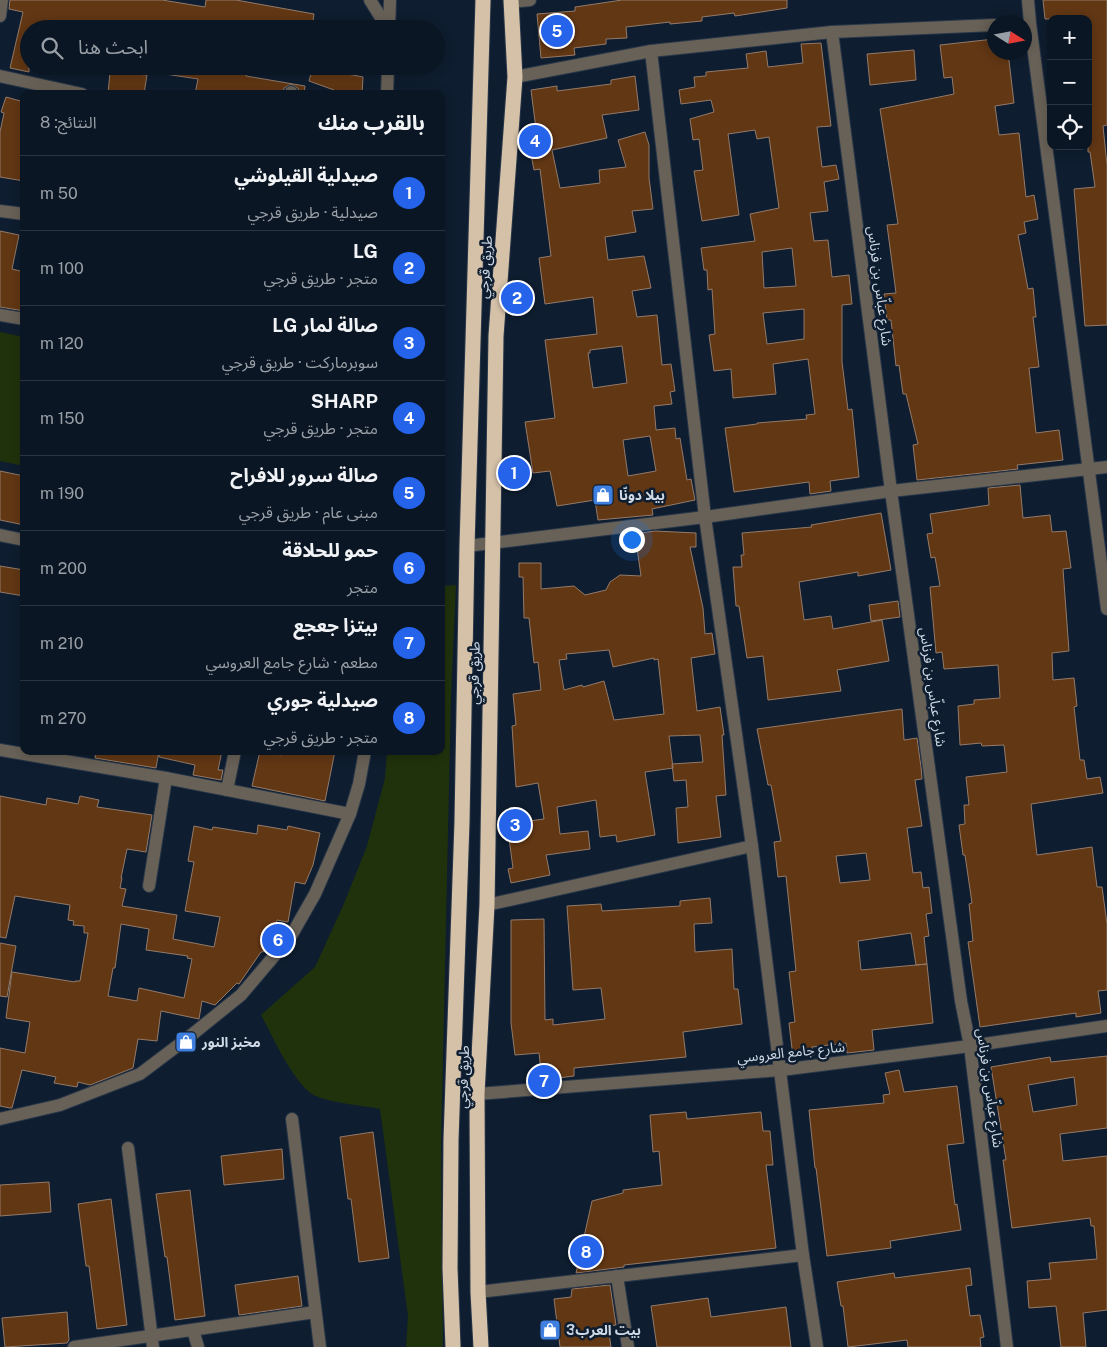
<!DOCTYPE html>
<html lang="ar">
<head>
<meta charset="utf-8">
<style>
	:root { --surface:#0a1623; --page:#131f2b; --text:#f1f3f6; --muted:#999fa6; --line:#2a3541; --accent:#2563eb }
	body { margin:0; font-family:"Public Sans","Noto Sans Arabic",sans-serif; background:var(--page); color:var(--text); direction:rtl }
	.controls { position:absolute; right:15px; top:15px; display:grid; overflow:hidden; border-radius:10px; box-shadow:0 2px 12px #0003 }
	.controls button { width:45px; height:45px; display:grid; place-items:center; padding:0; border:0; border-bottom:1px solid var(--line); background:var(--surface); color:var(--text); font:25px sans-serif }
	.compass { position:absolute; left:987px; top:15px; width:45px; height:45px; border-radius:50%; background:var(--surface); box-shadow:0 2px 12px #0003; rotate:101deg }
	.you { position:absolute; left:631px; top:539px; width:18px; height:18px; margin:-12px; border:4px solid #fff; border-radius:50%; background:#1a73e8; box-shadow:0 0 0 8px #1a73e833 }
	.badge { display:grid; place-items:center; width:32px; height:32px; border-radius:50%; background:var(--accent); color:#fff; font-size:16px; font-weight:700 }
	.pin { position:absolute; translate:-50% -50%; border:2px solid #fff; box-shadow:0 1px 5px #0006 }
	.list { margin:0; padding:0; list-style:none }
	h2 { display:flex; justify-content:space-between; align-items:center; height:65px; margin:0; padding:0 20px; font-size:21px }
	h2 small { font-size:16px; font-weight:400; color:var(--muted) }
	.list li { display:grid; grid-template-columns:32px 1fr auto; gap:15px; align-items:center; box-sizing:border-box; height:75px; padding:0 20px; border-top:1px solid var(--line) }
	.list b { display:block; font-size:19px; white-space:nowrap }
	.list p { margin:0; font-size:16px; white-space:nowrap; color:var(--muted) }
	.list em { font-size:16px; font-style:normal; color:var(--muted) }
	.icon { flex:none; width:28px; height:28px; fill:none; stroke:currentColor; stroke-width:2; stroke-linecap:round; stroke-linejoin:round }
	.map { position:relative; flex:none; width:1107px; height:1347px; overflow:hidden; direction:ltr }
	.search { position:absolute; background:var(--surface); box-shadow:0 2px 12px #0003; left:20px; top:20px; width:425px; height:55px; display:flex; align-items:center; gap:12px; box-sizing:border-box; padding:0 18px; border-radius:28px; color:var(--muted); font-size:19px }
	.panel { position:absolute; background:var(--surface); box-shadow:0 2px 12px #0003; left:20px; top:90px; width:425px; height:665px; border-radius:10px; direction:rtl }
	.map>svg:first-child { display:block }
	.green { fill:#20320c }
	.building { fill:#623714; stroke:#937a69; fill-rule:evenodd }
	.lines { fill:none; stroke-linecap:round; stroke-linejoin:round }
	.minor-casing { stroke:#293749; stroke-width:14 }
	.highway-casing { stroke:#293749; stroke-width:17 }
	.minor { stroke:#686157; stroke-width:12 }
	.highway { stroke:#d5c1a8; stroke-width:15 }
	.labels { text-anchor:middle; stroke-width:5; stroke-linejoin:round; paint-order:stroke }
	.street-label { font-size:14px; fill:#cfdae6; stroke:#0e1d2f }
	.poi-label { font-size:14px; font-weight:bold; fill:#cfdae6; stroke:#0e1d2f; text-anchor:start }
</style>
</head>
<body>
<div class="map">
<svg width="1107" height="1347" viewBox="0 0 1107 1347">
	<rect width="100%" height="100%" fill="#0e1d2f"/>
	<g class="green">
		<path d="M0,332l24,5v129l-24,-5z"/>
		<path d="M456,585l-5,110 -10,454 2,198h-37l2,-31 -28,-207c-20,-4 -42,-5 -62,-12 -23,-8 -45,-61 -57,-82l54,-48 28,-61 24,-60 18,-68 2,-27h54v-165z"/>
	</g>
	<g class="building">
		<path d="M10,0h152l43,7 1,-7h30l78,14 -2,15h-256l-16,-4 -1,4h-10v43l-19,-4 13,-56 -14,-3z"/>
		<path d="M622,0h165v8l-52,8 -1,-3 -32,4v4l-32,3v-2l-44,5 1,11 -21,1v5l-32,4 1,7 -34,3 -4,-44 38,-3v-4z"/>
		<path d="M1043,0h64v125l-4,1 4,39v160l-22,1 -11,-137 21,-2 -5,-35h-2v-133h-43z"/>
		<path d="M994,39v13h14l6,51 -19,3 4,29 20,-2 7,64 8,-2 4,24 -14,3 2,11 -8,2 10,54 5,-1 3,29h-3l6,50 -10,1 7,65 23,-3 4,30 -46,5 1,4 -101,11 -4,-35 5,-1 -12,-50h-3l-4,-29 -3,1 -5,-46h-4l-3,-26 12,-1 -9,-68 11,-1 -18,-115 74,-15 -2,-17 -8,1 -4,-33z"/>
		<path d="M821,43l10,83 -14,1 5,40 14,-2 3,14 -15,3 4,29 -18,2 4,28 14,-1 4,37 17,-2 3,29 -10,1v57l6,48 4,-1 7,68 -29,4 1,10 -21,3 -1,-12 -75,10 -9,-64 32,-4v-1l50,-4 -1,-4 9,-1 -7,-55 -35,5 3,30 -43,4 -2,-29 -17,2 -5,-36 6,-1 -3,-45 -4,1 -1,-20h-3l-3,-22 54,-7 -5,-27 29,-6 -10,-71 -12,2 -2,-9 -27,4 11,81 -37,6 -8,-50 9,-1 -4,-31 -6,1 -3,-21 24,-7 -3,-12 -30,4 -2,-14 16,-3 -1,-10 12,-1v-4l42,-4 -2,-14 20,-3 2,16 35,-4 -2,-19zM792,248l4,38 -32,2 -2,-36zM804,309v30l-37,5 -4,-31z"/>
		<path d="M914,50l2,30 -46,5 -3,-31z"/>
		<path d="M166,66h50l31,5 -1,5 59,10 -1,8h-5l-1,-6 -7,-4 -7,4 -1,6h-88l3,-15 -33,-5z"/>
		<path d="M313,66h19v5l31,6 -1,17h-28v-4l-25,-9z"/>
		<path d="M110,72l37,3 -3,19h-36z"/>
		<path d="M635,76l4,34 -37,5 5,23 -55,12 8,38 40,-5 -1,-13 27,-3 -8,-27 27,-8 4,13v33l4,31 -21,2 4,21 -31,5 3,23 36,-4 7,32 -19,3 5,26 20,-2 5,50 9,-1 4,27 -5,1 2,12 -18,2 2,24 19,-2 1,11 4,-1 7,42 4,-1 4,21 -43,9 1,6 -55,5 -3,-20 -38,6 -7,-35 -17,2 -8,-51 30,-4 -10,-78 52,-6 -4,-37 -48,7 -6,-46 12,-2 -11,-87 -6,1 -6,-31 9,-2 -6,-47 26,-4v5l54,-7v-4zM622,346l5,37 -34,5 -5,-35h2v-3zM650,436l6,35 -28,5 -5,-36z"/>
		<path d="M6,97l18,5v79l-24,-4v-45l4,-19 -3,-1z"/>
		<path d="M0,231l19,4 -7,34 12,3v39l-24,-4z"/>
		<path d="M0,471l24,5v49l-24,-5z"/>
		<path d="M1020,485l3,33 27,-3 2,17 14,-1 5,37 -8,1 6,82 -17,2 1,27 21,-2 3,28 -3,1 6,53h4l3,19 13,-2 3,16 -72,11 6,51 55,-8 5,40h5l5,37v66l-9,1 3,22 -25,4v-4l-96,14 -12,-85 5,-1 -4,-37 3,-1 -7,-48h-2l-4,-30 6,-1 -1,-19h5l-3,-28 41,-5 -3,-27 -22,1 -1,-3 -21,2 -2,-39 16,-2v-4l26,-2 -2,-33 -54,4 -2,-17 -6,1 -6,-66 10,-1 -5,-29 -4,1 -4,-24 6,-1 -3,-19 59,-9 -1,-17z"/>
		<path d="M881,513l10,57 -33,6v-4l-59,10 5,38 27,-4 2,13 49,-9 7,41 -52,9 4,21 -73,9 -5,-44 -16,2 -8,-52h-3l-3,-39h9l-1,-12h3l-2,-22 70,-6 -1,-2z"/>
		<path d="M655,531l41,2v14h-6l13,61 2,26 7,-1 3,21 -24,4 6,53 23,-4 4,28h-2l4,60 -10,1 5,41 -43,6 -2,-35 12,-1 -2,-27 -12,1 -2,-17 31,-2 -3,-27 -31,1 4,32 -28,4 10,63 -38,7 -1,-7 -16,2 -4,-37 -39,7 3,27 28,-3 2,18 -44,6 4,20 -39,8 -3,-14 5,-1 -6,-44 37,-5 -6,-36 -22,4 -4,-61 4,-1 -3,-31 28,-4 -3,-28 -4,1 -5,-45h-5l-1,-41h-4v-14h22v26l33,-3 11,9 21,-5 4,-8 10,-7 21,1 -6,-42zM609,650l4,17 41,-9v2l4,-1 6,55 -50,6 -10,-39 -21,6 -1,-2 -18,5 -5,-30 8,-1 -1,-5z"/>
		<path d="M0,566l24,4v26l-24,-4z"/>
		<path d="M898,601l2,16 -29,4 -2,-16z"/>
		<path d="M902,709l2,31 13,-2 4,29 1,12 -7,1 7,46 -15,2 6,45 8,-1 2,16 6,-1 3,26 -6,1 3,22 -5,1 3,27 -11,1 -5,-32 -53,8 3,29 66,-6 6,59 -61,7 2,20 -27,3 -1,-10 -34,4 2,8 -21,2 -4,-34 6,-1 -6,-50 7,-1 -10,-95 -8,1 -4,-35 7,-1 -10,-56h-3l-11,-56zM866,853l4,27 -30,3 -4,-27z"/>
		<path d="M96,751h63l-3,17 -61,-10z"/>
		<path d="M160,751h62l-4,19h5l-2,10 -28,-5 2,-10 -36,-8z"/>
		<path d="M260,751l21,4v-4h54l-10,50 -73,-15z"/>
		<path d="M0,796l46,9 1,-7 31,6 2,-8 19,4 -2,7 55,8 -6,37 -19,-3 -6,29h1l-2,10 6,1 -4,17 55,9 -4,24 41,8 6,-30 -35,-6 9,-49 -6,-1 6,-35 18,4 1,-3 44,7 1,-9 29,5 1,-4 32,7 -7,32 -8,19 -10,-2 -7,40 -11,-2 -5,26 -5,5 -6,1 -22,32 -2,-1 -22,22 -13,-4 -3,18 -38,-8 -4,30 -19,-2 -5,29 -43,17 -12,-3 -1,5 -23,-4 2,-6 -34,-7 -10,38h-2l-10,-2v-58l25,5 5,-31 -24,-4 6,-46 63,10v-1h5l8,-48h-4v-7l-11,-1 1,-4 -6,-1 2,-15 -55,-9 -9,42 -6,-1zM121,924l28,5 -3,21 42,6 -1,2 5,1 -8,39 -45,-10 -2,13 -29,-5 5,-28h2z"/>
		<path d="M710,898l2,25 -18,1 1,28 37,-3 2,40h4l4,35 -59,8 3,25 -112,11v8l-32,4 -3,-27 -24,2 -4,-32v-103l33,-1 1,101 8,-1v6l52,-6 -4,-31 -28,2 -6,-84 34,-2 1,7 78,-5v-5z"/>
		<path d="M0,943l16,3 -9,51 -7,-1z"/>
		<path d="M1107,1056v72l-47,6 3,27 44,-5v154l-24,3 3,34h-25l-5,-41 -27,2 -2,-27 24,-2 -2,-16 48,-4 -3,-33h-3l-1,-8 -78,10 -9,-68h3l-15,-93 59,-10 1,5zM1074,1077l3,28 -44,7 -5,-27z"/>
		<path d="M899,1070l5,22 53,-6 7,57 -17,2 8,60 2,-1 4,26 -71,11 1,7 -64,8 -11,-88h-1l-6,-58 75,-7 -1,-8 7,-1 -5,-21z"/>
		<path d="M686,1112l1,7 74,-7 2,19h7l3,34h-7l10,83 -152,17v2l-48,6 16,-72 31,-8v-3l39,-5 -3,-34 -6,1 -3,-37z"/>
		<path d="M373,1132l16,126 -30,4 -8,-63h-3l-8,-62z"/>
		<path d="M282,1149l2,30 -60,6 -3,-29z"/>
		<path d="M49,1182l2,30 -51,4v-31z"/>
		<path d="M190,1190l15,126 -30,4 -8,-63h-2l-9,-63z"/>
		<path d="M111,1199l16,126 -30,4 -8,-63h-3l-8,-62z"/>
		<path d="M970,1268l2,17 -6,1 4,30 10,-1 4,22 -4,1 1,9h-73l-1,-7 -59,7 -5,-41h-2l-4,-24 57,-9 1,5z"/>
		<path d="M298,1276l4,30 -63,9 -4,-30z"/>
		<path d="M610,1285l6,40 -8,1 3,21h-51l-6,-48 17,-2 1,-8z"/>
		<path d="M708,1298l3,19 75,-10 5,40h-134l-6,-41z"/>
		<path d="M67,1312l2,28 -2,3 -62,4 -3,-29z"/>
	</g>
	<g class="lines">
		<g class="minor-casing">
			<g id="minor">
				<path d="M370,0l18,29"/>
				<path d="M1028,0l2,23 77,586"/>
				<path d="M511,2l19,-2"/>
				<path d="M0,16l2,-16"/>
				<path d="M389,29l1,-29"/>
				<path d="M832,32l59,459 70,510 9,45 37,301"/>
				<path d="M651,51l54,466 47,329 51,409 14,92"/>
				<path d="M0,76l82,18"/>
				<path d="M515,77l136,-26 181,-19 162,-7"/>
				<path d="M291,94v-2"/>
				<path d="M387,94l1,-28"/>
				<path d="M0,211l24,3"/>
				<path d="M0,315l24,4"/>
				<path d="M0,535l24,5"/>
				<path d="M467,546l238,-29 186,-26 216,-24"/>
				<path d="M0,750l166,28 184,36"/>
				<path d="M227,790l8,-39"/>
				<path d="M149,886l17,-108"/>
				<path d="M487,905l265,-59"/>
				<path d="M477,1094l304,-24 189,-24 137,-20"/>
				<path d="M0,1119l60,-14 80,-31 49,-37 52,-42 50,-59 24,-42 35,-80 9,-30 6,-33"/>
				<path d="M292,1119l28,228"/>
				<path d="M128,1148l25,199"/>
				<path d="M617,1276l11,71"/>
				<path d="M478,1292l325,-37"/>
				<path d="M193,1330l5,17"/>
				<path d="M74,1347l241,-35"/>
			</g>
		</g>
		<g class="highway-casing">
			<g id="highway">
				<path d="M453,1347l-3,-79 1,-128 11,-318 5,-276 16,-546"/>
				<path d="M481,1347l-3,-55 -1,-198 10,-189 9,-569 19,-259 -4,-77"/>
			</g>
		</g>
		<use href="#minor" class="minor"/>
		<use href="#highway" class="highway"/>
	</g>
	<defs>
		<g id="shop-square" transform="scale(1.125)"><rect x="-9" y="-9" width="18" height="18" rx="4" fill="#3f7fe0" stroke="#0e1d2f"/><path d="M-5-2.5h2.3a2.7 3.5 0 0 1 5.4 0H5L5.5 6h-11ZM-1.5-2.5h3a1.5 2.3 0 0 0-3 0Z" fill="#fff"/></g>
	</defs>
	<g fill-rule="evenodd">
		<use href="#shop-square" x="603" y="495"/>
		<use href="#shop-square" x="186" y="1042"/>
		<use href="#shop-square" x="550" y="1330"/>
	</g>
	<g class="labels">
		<g class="street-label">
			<text transform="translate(485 267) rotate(-86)" y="5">طريق قرجي</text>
			<text transform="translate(880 286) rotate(83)" y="5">شارع عباّس بن فرناس</text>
			<text transform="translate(474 673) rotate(-89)" y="5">طريق قرجي</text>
			<text transform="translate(933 687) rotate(82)" y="5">شارع عباّس بن فرناس</text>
			<text transform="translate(791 1052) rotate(-6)" y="5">شارع جامع العروسي</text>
			<text transform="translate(463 1077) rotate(-88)" y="5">طريق قرجي</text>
			<text transform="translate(990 1088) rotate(82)" y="5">شارع عباّس بن فرناس</text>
		</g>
		<g class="poi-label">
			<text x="619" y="500">بيلا دونّا</text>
			<text x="202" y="1047">مخبز النور</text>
			<text x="566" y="1335">بيت العرب3</text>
		</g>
	</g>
</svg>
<div class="controls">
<button>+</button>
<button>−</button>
<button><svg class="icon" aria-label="locate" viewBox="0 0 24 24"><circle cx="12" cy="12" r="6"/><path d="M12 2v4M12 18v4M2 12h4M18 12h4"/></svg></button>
</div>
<svg class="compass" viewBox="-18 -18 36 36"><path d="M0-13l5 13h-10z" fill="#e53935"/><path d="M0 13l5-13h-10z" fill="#999fa6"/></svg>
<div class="you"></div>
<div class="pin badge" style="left:514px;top:473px">1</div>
<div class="pin badge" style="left:517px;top:298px">2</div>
<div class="pin badge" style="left:515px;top:825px">3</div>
<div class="pin badge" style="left:535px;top:141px">4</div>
<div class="pin badge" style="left:557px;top:31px">5</div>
<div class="pin badge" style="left:278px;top:940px">6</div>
<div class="pin badge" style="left:544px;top:1081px">7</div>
<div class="pin badge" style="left:586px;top:1252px">8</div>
<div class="search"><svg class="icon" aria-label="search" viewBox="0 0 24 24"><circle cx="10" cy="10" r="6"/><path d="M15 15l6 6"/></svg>ابحث هنا</div>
<section class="panel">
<h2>بالقرب منك<small>النتائج: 8</small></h2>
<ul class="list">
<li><span class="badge">1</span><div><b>صيدلية القيلوشي</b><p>صيدلية · طريق قرجي</p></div><em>50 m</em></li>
<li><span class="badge">2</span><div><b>LG</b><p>متجر · طريق قرجي</p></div><em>100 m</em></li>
<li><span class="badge">3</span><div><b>صالة لمار LG</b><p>سوبرماركت · طريق قرجي</p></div><em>120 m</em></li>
<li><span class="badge">4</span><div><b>SHARP</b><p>متجر · طريق قرجي</p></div><em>150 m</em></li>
<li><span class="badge">5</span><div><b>صالة سرور للافراح</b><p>مبنى عام · طريق قرجي</p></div><em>190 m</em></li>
<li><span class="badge">6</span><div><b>حمو للحلاقة</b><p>متجر</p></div><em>200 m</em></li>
<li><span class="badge">7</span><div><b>بيتزا جعجع</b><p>مطعم · شارع جامع العروسي</p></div><em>210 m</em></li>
<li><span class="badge">8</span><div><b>صيدلية جوري</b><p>متجر · طريق قرجي</p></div><em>270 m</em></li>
</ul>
</section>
</div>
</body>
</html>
